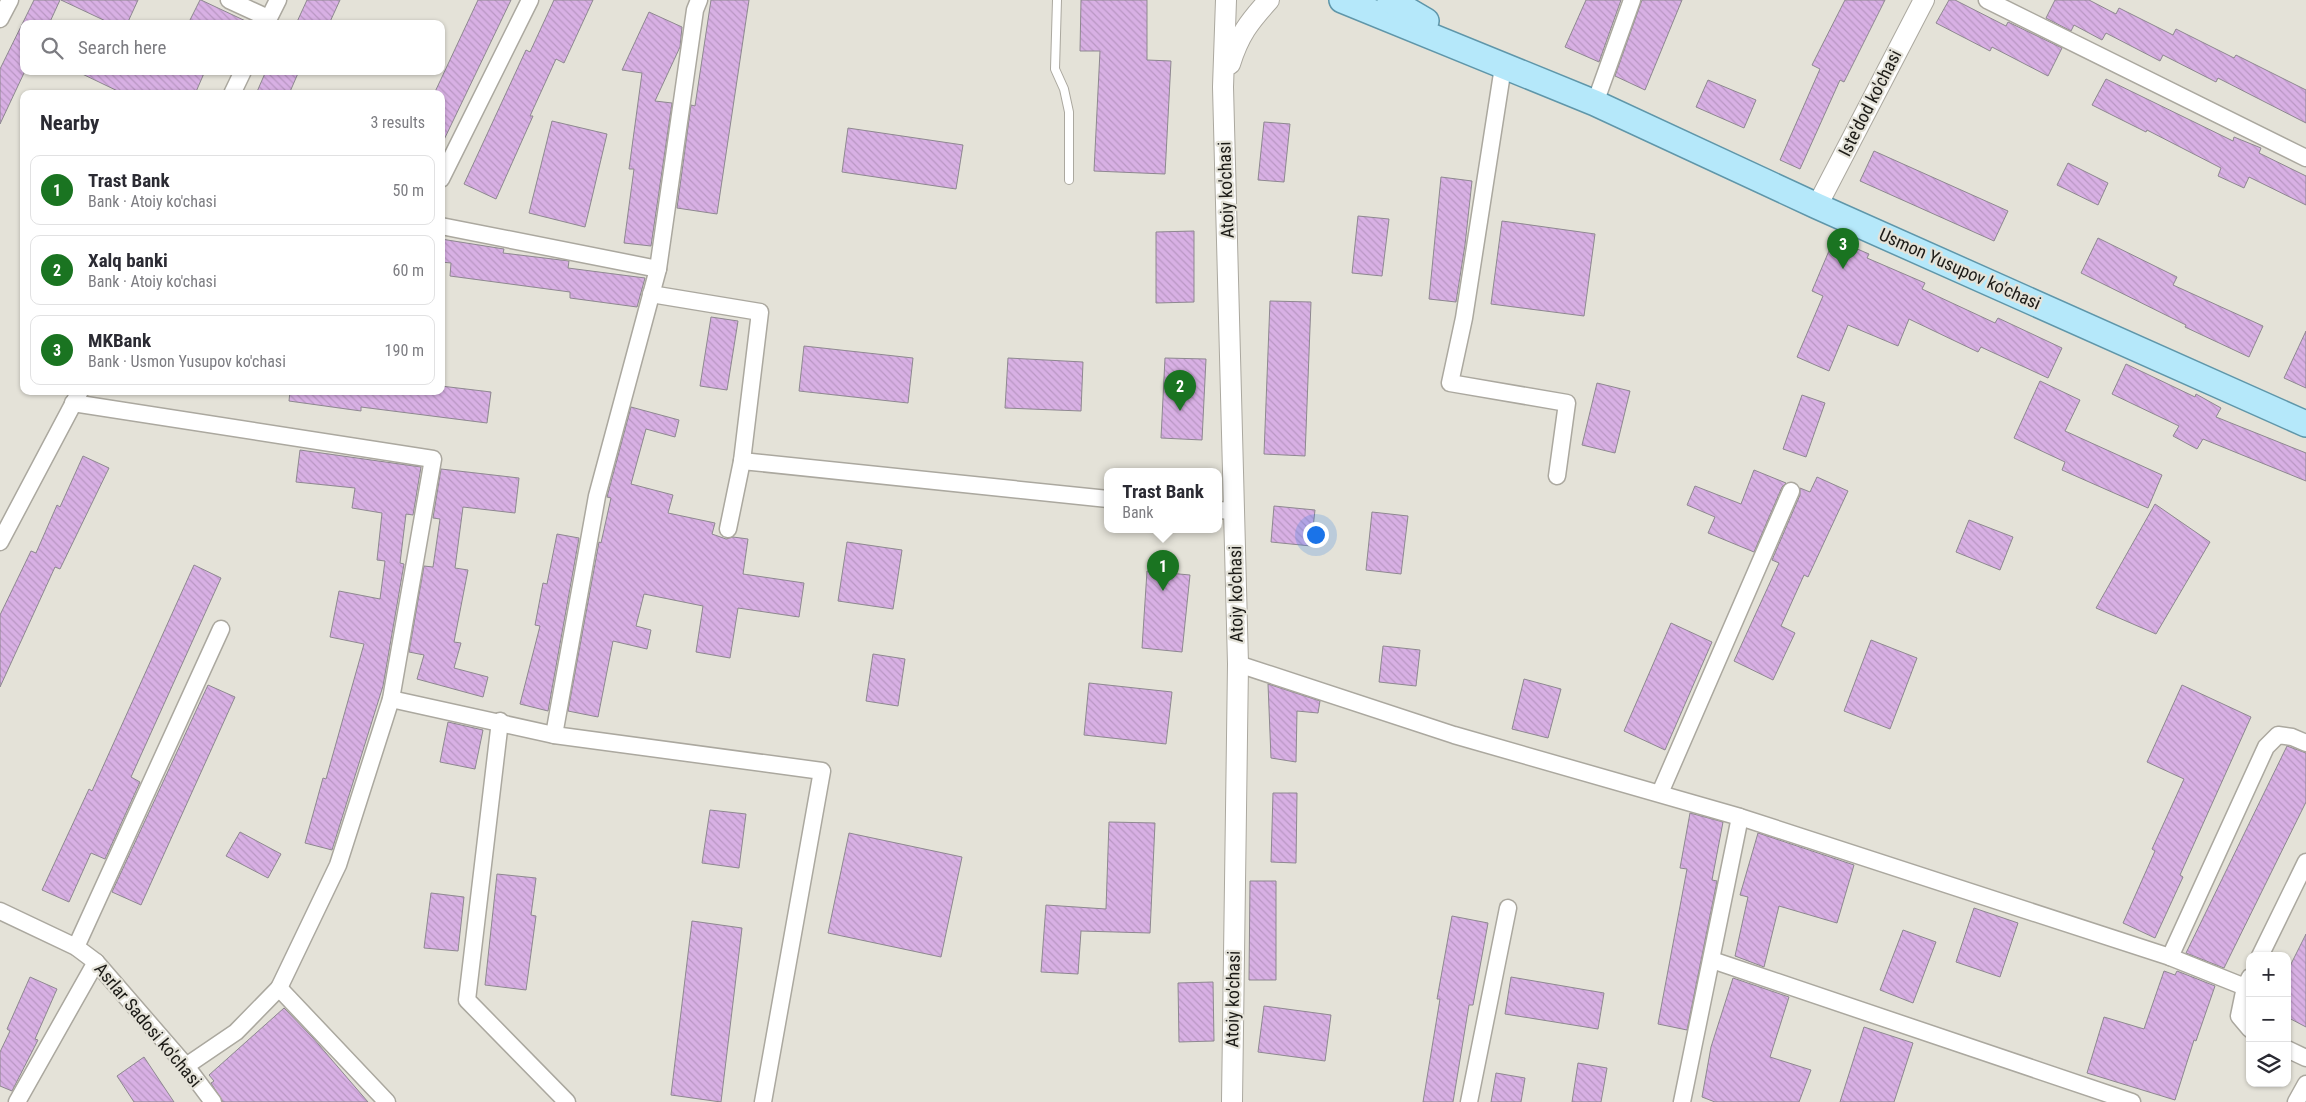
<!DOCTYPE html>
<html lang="en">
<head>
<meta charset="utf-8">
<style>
	:root { --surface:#fff; --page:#f2f2f3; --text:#2b2b33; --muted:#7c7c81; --line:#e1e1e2; --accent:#1a7421 }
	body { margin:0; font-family:"Roboto Condensed",sans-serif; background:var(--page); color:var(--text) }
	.controls { position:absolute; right:15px; bottom:15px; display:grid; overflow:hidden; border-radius:10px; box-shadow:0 1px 4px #0004 }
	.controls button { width:45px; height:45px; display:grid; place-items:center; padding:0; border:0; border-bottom:1px solid var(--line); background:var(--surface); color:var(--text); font:25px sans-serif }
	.you { position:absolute; left:1315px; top:534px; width:18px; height:18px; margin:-12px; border:4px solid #fff; border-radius:50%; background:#1a73e8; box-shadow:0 0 0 8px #1a73e833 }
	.badge { display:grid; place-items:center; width:32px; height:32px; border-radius:50%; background:var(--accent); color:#fff; font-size:16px; font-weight:700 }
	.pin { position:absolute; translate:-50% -41px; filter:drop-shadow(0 1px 2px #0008) }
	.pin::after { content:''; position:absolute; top:26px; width:18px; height:15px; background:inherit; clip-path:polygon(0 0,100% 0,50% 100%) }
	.popup { position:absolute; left:1104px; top:468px; width:118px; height:65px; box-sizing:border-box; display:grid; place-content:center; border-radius:10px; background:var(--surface); filter:drop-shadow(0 1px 4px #0005); font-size:16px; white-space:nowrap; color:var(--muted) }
	.popup b { font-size:19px; color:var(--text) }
	.popup::after { content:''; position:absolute; left:50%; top:100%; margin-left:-10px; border:10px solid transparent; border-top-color:var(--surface) }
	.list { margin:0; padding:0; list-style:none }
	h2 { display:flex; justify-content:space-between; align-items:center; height:65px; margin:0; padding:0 20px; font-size:21px }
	h2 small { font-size:16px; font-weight:400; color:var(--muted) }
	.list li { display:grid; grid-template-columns:32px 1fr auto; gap:15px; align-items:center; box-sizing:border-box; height:70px; margin:0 10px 10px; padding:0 10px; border:1px solid var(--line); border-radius:10px }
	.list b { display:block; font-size:19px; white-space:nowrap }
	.list p { margin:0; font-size:16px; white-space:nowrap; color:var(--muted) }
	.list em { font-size:16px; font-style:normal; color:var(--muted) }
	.icon { flex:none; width:28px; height:28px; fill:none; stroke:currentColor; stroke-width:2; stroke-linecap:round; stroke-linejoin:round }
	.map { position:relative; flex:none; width:2306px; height:1102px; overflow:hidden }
	.search { position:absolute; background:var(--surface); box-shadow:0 1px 4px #0004; left:20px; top:20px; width:425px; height:55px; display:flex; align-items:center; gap:12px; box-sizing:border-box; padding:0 18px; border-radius:10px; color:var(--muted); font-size:19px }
	.panel { position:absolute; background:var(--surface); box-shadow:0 1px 4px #0004; left:20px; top:90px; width:425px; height:305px; border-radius:10px }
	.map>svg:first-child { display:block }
	.building { fill:url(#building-back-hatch); stroke:#8e8890 }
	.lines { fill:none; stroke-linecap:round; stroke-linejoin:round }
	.service-casing { stroke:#aba89f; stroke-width:10 }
	.minor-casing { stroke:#aba89f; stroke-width:19 }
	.tertiary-casing { stroke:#aba89f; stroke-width:22 }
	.primary-casing { stroke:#5f96a9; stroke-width:28 }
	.service { stroke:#fff; stroke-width:8 }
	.minor { stroke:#fff; stroke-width:16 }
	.tertiary { stroke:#fff; stroke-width:20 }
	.primary { stroke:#b5e8fa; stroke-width:25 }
	.labels { text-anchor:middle; stroke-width:4.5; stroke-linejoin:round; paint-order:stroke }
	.street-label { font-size:18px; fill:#1c1b17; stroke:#e4e2d8 }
</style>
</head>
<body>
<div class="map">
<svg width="2306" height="1102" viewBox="0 0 2306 1102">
	<defs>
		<pattern id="building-back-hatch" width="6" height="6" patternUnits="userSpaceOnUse" patternTransform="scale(1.25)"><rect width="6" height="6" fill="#d8b0e4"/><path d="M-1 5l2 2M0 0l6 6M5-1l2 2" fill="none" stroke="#b997c3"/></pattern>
	</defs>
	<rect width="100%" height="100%" fill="#e4e2d8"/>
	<g class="building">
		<path d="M34,0h26l-11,24h-25v49l-24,51v-55z"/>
		<path d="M61,0h77l-11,24h-15z"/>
		<path d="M200,0h1l51,24h-64z"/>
		<path d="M307,0h33l-11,24h-33z"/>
		<path d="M478,0h33l-70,146v-52h-7z"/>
		<path d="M554,0h39l-29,63 -8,-4 -26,57h3l-37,83 -32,-15 62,-134 4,2z"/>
		<path d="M711,0h38l-32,214 -40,-6 14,-103 4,1z"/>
		<path d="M1081,0h66v60l24,1 -6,113 -71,-3 6,-120h-20z"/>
		<path d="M1586,0h35l-22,62 -34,-15z"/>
		<path d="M1642,0h40l-37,90 -30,-14z"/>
		<path d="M1845,0h40l-41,82 -4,-2 -40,89 -20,-9 40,-91 -8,-4z"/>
		<path d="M1949,0h6l51,26 2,-4 54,26 -14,28 -56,-29 -2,4 -54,-28z"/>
		<path d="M2055,0h34l27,14 3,-6 54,27 3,-6 58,29 2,-3 70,35v33l-88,-45 -2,4 -53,-27 -3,6 -54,-28 -4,7 -28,-15 -3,6 -25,-13z"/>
		<path d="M649,12l33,15 -2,20 -25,54 17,2 -21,143 -27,-3 10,-74h-5l13,-96 -20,-3z"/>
		<path d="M76,71h129l-10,23h-71z"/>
		<path d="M266,71h33l-10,23h-33z"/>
		<path d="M2106,79l127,62 1,-4 27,11 -2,5 47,23v29l-57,-28 -5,11 -26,-12 3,-8 -74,-38 -1,2 -54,-27z"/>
		<path d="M1708,80l48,20 -12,28 -48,-21z"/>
		<path d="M552,121l55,13 -22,93 -56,-14z"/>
		<path d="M1264,122l26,2 -6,58 -26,-2z"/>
		<path d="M848,128l115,17 -7,44 -114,-17z"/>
		<path d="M1874,151l134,60 -14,30 -134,-60z"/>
		<path d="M2068,163l40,20 -10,22 -41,-20z"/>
		<path d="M1441,177l31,4 -7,64 -9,57 -27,-3z"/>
		<path d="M1358,216l31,3 -7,57 -30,-3z"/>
		<path d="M1502,221l93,13 -11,82 -93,-12z"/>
		<path d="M1194,231v71l-38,1v-71z"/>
		<path d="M2098,238l79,39 -4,8 90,41 -14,31 -64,-30 1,-2 -105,-52z"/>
		<path d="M441,239l63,10 -1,4 66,8 -1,7 77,10 -8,29 -67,-9v-6l-120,-16 1,-13 -10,-1z"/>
		<path d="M1834,239l35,15 -2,4 58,25 -3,6 73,34 3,-5 64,30 -14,30 -67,-31 -3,5 -69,-33 -11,27 -50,-21 -19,46 -32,-14 26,-61 -11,-5z"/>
		<path d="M1270,301l41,1 -6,154 -41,-2z"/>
		<path d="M711,317l27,4 -11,69 -27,-4z"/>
		<path d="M2306,331v57l-22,-10z"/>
		<path d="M804,346l109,12 -5,45 -109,-12z"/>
		<path d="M1008,358l75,4 -2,49 -76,-3z"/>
		<path d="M1165,358l41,1 -4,81 -41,-2z"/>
		<path d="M2126,364l69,33 1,-3 25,14 -5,9 90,36v28l-103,-42 -6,10 -24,-13 6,-10 -67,-32z"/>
		<path d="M2040,381l40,19 -15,31 97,44 -14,33 -86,-38 3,-8 -51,-24z"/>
		<path d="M1597,383l33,8 -15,62 -33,-8z"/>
		<path d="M441,386l50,6 -4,31 -126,-16v4l-72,-10 1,-10h151z"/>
		<path d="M1802,395l23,8 -19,54 -23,-8z"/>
		<path d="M631,407l48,13 -4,17 -29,-8 -15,55 42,11 -5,18 47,10 -3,11 14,5 7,-2 15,2 -5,35 61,9 -5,34 -61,-9 -8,50 -34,-6 7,-46 -59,-12 -8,32 15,4 -4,19 -34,-8 -15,76 -30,-6 31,-169 2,1 10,-45 -4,-1z"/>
		<path d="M300,450l121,17 -8,48 -7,-1 -6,49 4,1 -21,122 -51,164 -27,-7 18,-65 3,1 38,-135 -34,-7 9,-46 41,8 5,-38 -8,-1 5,-47 -30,-5 3,-20 -59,-6z"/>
		<path d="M83,456l26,12 -49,101 -5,-2 -55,120v-72l31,-64 5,2 21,-48 3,2z"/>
		<path d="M441,469l78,9 -4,35 -52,-6 -8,61 13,2 -14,72 7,1 -7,25 34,9 -5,20 -66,-18 7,-24 -15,-3 15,-86 9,1 7,-48 -7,-1z"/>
		<path d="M1754,470l32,13 -4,4 -28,65 -46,-19 7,-16 -28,-12 8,-19 46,18z"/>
		<path d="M1817,477l31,14 -40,86 -4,-2 -23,51 14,7 -22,47 -39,-19 45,-98 -7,-3 28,-65v-7l10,4z"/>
		<path d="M2155,504l55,38 -54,92 -60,-26z"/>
		<path d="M1274,506l41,4 -4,36 -40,-4z"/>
		<path d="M1372,512l36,4 -7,58 -35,-4z"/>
		<path d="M1969,520l44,17 -13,33 -44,-18z"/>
		<path d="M557,534l22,4 -31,173 -28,-7 20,-78 -5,-1 8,-42 4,1z"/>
		<path d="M847,542l55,8 -9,59 -55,-8z"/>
		<path d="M194,565l27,13 -90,199 9,5 -35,77 -14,-6 -22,49 -27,-12 47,-101 3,2z"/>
		<path d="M1147,571l43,4 -8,77 -40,-4z"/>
		<path d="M1671,623l41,19 -47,108 -41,-19z"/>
		<path d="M1871,640l46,18 -27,71 -46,-18z"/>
		<path d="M1383,646l37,4 -4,36 -37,-4z"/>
		<path d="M873,654l32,5 -7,47 -32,-5z"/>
		<path d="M1524,679l37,10 -13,49 -36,-9z"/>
		<path d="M1089,683l83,9 -6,52 -82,-9z"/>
		<path d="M1268,684l52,17 -2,12 -21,-2 -1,51 -25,-4z"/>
		<path d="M208,685l27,12 -94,208 -29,-13z"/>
		<path d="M2182,685l69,32 -71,158 3,2 -28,61 -32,-15 32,-72 -3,-2 32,-70 -37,-17z"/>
		<path d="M448,722l35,8 -8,39 -35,-7z"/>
		<path d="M2287,746l19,7v49l-82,166 -38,-15z"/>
		<path d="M1273,793h24l-1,70 -25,-1z"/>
		<path d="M710,810l36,4 -7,54 -37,-5z"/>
		<path d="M1690,813l33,9 -11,58 5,1 -30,149 -29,-6 29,-155 -7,-1z"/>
		<path d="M1109,822l46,1 -5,110 -69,-2 -3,43 -37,-2 5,-67 60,4z"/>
		<path d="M240,832l41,22 -13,24 -42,-22z"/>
		<path d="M849,833l113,24 -21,100 -113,-24z"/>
		<path d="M1758,833l96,32 -17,58 -58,-17 -15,61 -29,-11 13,-59 -8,-2z"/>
		<path d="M497,874l39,4 -5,37 5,1 -10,74 -41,-5z"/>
		<path d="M1250,881h26v99h-27z"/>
		<path d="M431,893l33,4 -6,54 -34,-3z"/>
		<path d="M1974,908l44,15 -18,54 -44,-15z"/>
		<path d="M1452,916l36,7 -15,82h-4l-16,97h-30l17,-103h-3z"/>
		<path d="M692,921l50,7 -21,174 -50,-7z"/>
		<path d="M1903,930l33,12 -23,61 -33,-13z"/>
		<path d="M2306,934v93l-19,-10v-45z"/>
		<path d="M2164,971l11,4 2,-4 38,15 -19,55 -2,-1 -19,60 -88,-27 17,-56 40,12z"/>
		<path d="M30,977l27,12 -22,50 3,1 -26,51 -12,-5v-34l10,-21 -3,-2z"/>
		<path d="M1511,977l93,16 -6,36 -93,-15z"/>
		<path d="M1733,978l56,19 -19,60 41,13 -12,32h-84l-13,-5 9,-50z"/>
		<path d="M1213,982l1,59 -35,1 -1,-59z"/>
		<path d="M1264,1006l67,9 -6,46 -67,-9z"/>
		<path d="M284,1008l29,30 55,64h-145l-12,-19 3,-2 -5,-6z"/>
		<path d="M1864,1027l49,16 -19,59h-54z"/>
		<path d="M144,1057l30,45h-40l-17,-26z"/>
		<path d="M1578,1063l29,5 -6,34h-29z"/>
		<path d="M1496,1073l29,5 -4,24h-30z"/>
	</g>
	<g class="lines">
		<g class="service-casing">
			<path id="service" d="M1057,0l-2,69 9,20 5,23v68"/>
		</g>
		<g class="minor-casing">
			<g id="minor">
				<path d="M229,0l39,18"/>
				<path d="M1987,0l319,158"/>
				<path d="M0,19l10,-19"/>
				<path d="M266,24l12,-24"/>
				<path d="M1503,67l-39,251 -14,65 117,20 -10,73"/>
				<path d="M232,94l11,-23"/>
				<path d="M1595,103l37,-103"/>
				<path d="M441,179l89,-179"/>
				<path d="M441,226l217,43"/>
				<path d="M651,294l109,18 -18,149"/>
				<path d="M73,403l360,56 -42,240 -53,166 -59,123"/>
				<path d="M1218,510l16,1"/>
				<path d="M728,529l14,-68 366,38"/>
				<path d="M0,542l80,-151"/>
				<path d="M1238,664l216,71 286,82 430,140 75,30 5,-10"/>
				<path d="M391,699l163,36 268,36 -59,331"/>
				<path d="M500,721l-33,279 100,102"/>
				<path d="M554,735l43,-239 61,-227 37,-259 4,-10"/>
				<path d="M1660,793l131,-302"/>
				<path d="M0,911l76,36 20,15 90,104 27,36"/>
				<path d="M76,947l145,-318"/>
				<path d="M2260,956l46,-94"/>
				<path d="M2170,957l96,-210 12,-12 14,2 14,6"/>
				<path d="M1712,960l420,142"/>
				<path d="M2245,987l-6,29 11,13"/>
				<path d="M2287,1049l19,9"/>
				<path d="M186,1066l50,-34 43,-44 108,114"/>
				<path d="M17,1102l79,-140"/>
				<path d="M1469,1102l39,-194"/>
				<path d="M1682,1102l58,-285"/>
				<path d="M2296,1102l10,-18"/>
			</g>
		</g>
		<g class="tertiary-casing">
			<g id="tertiary">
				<path d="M1226,0l-3,87 15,577 -6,438"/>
				<path d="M1230,64c9,-29 19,-42 39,-64"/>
				<path d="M1817,206l107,-206"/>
			</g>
		</g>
		<g class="primary-casing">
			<g id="primary">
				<path d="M1342,0l253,103 222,103 489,218"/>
				<path d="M1390,0l36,21"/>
			</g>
		</g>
		<use href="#service" class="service"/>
		<use href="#minor" class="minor"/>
		<use href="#tertiary" class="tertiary"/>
		<use href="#primary" class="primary"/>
	</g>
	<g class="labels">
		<g class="street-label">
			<text transform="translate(1870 103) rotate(-63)" y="6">Iste'dod ko'chasi</text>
			<text transform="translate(1226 190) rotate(-92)" y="6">Atoiy ko'chasi</text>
			<text transform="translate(1960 269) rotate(24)" y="6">Usmon Yusupov ko'chasi</text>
			<text transform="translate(1236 594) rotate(-91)" y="6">Atoiy ko'chasi</text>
			<text transform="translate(1233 999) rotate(-89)" y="6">Atoiy ko'chasi</text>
			<text transform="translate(148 1025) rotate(50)" y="6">Asrlar Sadosi ko'chasi</text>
		</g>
	</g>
</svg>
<div class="controls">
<button>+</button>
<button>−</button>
<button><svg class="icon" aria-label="layers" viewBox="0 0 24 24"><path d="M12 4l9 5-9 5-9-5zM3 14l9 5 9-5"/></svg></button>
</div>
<div class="you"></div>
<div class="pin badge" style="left:1163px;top:591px">1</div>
<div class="popup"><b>Trast Bank</b>Bank</div>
<div class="pin badge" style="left:1180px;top:411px">2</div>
<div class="pin badge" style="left:1843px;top:269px">3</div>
<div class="search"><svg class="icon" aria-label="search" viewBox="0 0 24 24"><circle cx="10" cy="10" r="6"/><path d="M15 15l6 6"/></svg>Search here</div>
<section class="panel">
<h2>Nearby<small>3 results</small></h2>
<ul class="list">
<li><span class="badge">1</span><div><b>Trast Bank</b><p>Bank · Atoiy ko'chasi</p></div><em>50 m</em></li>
<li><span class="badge">2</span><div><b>Xalq banki</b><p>Bank · Atoiy ko'chasi</p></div><em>60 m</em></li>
<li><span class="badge">3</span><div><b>MKBank</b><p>Bank · Usmon Yusupov ko'chasi</p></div><em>190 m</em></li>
</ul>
</section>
</div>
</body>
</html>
